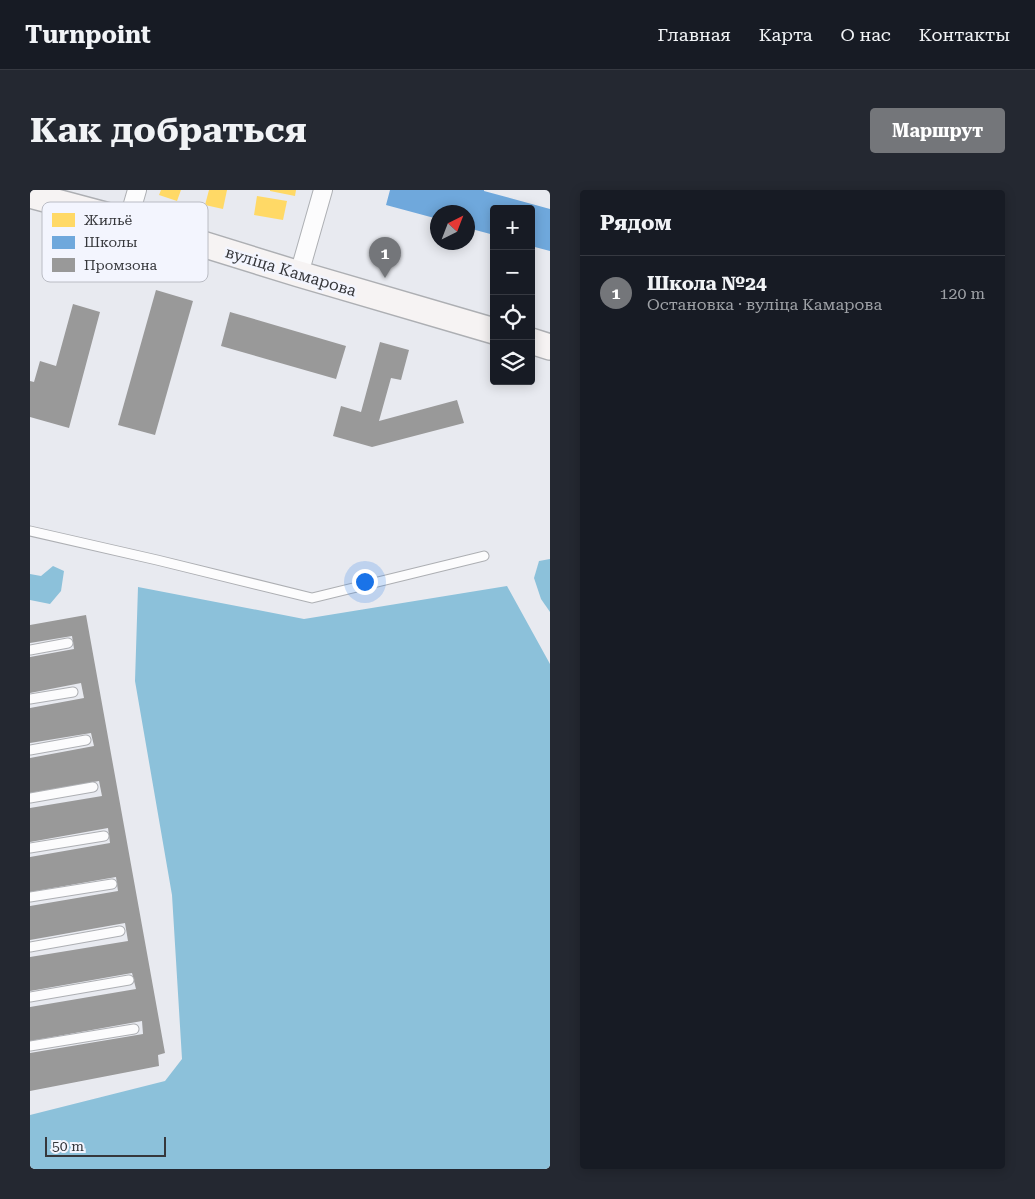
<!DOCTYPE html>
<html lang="ru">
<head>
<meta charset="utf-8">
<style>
	:root { --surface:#171b24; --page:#242831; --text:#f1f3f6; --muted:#9ea1a6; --line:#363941; --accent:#74767a }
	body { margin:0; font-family:"Roboto Serif",serif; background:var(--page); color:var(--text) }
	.controls { position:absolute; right:15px; top:15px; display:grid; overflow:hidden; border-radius:5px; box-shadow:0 2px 12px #0003 }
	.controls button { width:45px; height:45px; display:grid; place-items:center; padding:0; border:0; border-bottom:1px solid var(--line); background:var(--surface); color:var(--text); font:25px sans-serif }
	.compass { position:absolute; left:400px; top:15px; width:45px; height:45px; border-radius:50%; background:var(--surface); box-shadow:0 2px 12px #0003; rotate:42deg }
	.scale { position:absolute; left:15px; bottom:12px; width:121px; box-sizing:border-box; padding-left:5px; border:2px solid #36373b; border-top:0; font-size:14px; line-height:18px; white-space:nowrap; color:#36373b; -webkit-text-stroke:4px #f3f5fe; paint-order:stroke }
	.you { position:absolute; left:334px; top:391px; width:18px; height:18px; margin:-12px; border:4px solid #fff; border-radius:50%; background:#1a73e8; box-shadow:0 0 0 8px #1a73e833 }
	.badge { display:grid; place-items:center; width:32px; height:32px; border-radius:50%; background:var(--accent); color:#fff; font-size:16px; font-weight:700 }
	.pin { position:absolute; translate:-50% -41px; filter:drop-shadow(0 1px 2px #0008) }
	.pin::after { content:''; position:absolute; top:26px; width:18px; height:15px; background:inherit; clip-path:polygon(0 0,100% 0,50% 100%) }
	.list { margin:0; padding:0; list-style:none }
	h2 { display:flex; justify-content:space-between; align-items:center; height:65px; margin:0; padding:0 20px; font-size:21px }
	h2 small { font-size:16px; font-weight:400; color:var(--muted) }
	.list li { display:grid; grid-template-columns:32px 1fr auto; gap:15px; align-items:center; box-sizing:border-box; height:75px; padding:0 20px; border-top:1px solid var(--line) }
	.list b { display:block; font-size:19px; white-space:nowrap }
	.list p { margin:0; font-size:16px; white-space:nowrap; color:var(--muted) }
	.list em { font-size:16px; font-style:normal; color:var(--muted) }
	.icon { flex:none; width:28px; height:28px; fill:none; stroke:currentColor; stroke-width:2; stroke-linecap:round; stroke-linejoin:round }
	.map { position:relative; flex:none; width:520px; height:979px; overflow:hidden; border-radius:5px }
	header { display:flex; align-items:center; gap:30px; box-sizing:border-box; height:70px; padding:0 25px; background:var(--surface); border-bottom:1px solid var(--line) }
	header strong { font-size:24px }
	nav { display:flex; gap:28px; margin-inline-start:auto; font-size:18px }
	.intro { display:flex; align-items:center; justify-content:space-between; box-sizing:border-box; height:120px; padding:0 30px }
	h1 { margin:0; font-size:35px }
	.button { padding:12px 22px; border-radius:5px; background:var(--accent); color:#fff; font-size:18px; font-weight:700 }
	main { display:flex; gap:30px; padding:0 30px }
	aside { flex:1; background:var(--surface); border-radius:5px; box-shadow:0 2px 12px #0003 }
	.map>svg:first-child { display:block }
	.water { fill:#8cc1da }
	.homes { fill:#ffd966 }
	.schools { fill:#6fa8dc }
	.industry { fill:#999 }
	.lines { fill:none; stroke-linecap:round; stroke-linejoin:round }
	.lane-casing { stroke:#adafb3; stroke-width:11 }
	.street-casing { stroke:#adafb3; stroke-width:20 }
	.secondary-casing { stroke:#adafb3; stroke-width:28 }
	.lane { stroke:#fcfcfd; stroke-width:9 }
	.street { stroke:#fcfcfd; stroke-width:18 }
	.secondary { stroke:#f6f3f3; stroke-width:25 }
	.labels { text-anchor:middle; stroke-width:5; stroke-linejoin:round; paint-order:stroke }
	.street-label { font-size:16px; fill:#36373b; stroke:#f3f5fe }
	.key { fill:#f3f5fe; stroke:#babcc4; stroke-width:1 }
	.key-label { font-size:14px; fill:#36373b }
</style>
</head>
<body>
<header>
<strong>Turnpoint</strong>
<nav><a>Главная</a><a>Карта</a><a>О нас</a><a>Контакты</a></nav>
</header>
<div class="intro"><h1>Как добраться</h1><a class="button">Маршрут</a></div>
<main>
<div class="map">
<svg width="520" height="979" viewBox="0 0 520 979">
	<rect width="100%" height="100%" fill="#e8eaf0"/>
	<g class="water">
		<path d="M520,369v53l-9,-13 -7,-21 5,-17z"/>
		<path d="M23,376l11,5 -3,20 -11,13 -20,-4v-26l11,2z"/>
		<path d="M477,396l43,78v505h-520v-54l135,-34 17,-22 -10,-164 -37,-214 3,-94 166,32z"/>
	</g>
	<g class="homes">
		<path d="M131,0h20l-4,11 -18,-6z"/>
		<path d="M179,0h18l-4,19 -18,-4z"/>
		<path d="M240,0h26l-1,6 -25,-5z"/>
		<path d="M227,6l30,5 -4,19 -29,-5z"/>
	</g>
	<path class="schools" d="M360,0h94v1l66,18v42l-19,-5v-37h-37v26l-26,-7v-16h-30v7l-52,-14z"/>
	<g class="industry">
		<path d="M126,100l37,11 -38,134 -37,-10z"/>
		<path d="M43,114l27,8 -31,116 -39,-11v-36l4,1 6,-21 16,5z"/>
		<path d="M200,122l116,34 -10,33 -115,-33z"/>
		<path d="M350,152l29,8 -8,30 -10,-2 -12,43 78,-21 7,23 -92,24 -39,-11 8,-30 20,6z"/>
		<path d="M56,425l79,438 -7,2 1,11 -129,25v-38l113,-19 -1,-13 -112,20v-34l106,-18 -4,-16 -102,18v-34l98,-16 -3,-18 -95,17v-34l88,-15 -2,-14 -86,15v-35l80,-14 -2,-15 -78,14v-34l72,-12 -3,-15 -69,12v-35l64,-12 -3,-13 -61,10v-35l54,-10 -3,-15 -51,10v-36l44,-8 -2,-13 -42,7v-18z"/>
	</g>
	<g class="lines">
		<g class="lane-casing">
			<g id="lane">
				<path d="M0,341l127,29 155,38 172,-42"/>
				<path d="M0,460l38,-7"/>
				<path d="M0,509l43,-7"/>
				<path d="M0,560l56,-10"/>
				<path d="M0,608l63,-11"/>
				<path d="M0,658l74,-12"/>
				<path d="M0,707l82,-13"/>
				<path d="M0,757l90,-16"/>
				<path d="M0,807l99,-17"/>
				<path d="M0,856l104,-17"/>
			</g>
		</g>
		<g class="street-casing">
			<g id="street">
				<path d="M98,31l9,-31"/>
				<path d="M269,84l24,-84"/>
			</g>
		</g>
		<g class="secondary-casing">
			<g id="secondary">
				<path d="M0,5l98,26 171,53 195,57"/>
				<path d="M501,151l19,6"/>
			</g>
		</g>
		<use href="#lane" class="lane"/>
		<use href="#street" class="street"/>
		<use href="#secondary" class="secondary"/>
	</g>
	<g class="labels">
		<g class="street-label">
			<text transform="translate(261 81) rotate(17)" y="6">вуліца Камарова</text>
		</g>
	</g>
	<rect x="12" y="12" width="166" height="80" rx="8" class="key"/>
	<rect x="22" y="23" width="23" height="14" fill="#ffd966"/>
	<rect x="22" y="46" width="23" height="13" fill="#6fa8dc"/>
	<rect x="22" y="68" width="23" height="14" fill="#999"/>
	<g class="key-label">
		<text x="54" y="35">Жильё</text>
		<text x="54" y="57">Школы</text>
		<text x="54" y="80">Промзона</text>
	</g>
</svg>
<div class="controls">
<button>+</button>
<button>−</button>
<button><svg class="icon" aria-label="locate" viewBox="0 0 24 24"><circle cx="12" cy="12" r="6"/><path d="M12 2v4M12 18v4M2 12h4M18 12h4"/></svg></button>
<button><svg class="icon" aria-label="layers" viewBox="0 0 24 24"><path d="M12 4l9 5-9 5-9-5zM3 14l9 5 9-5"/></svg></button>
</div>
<svg class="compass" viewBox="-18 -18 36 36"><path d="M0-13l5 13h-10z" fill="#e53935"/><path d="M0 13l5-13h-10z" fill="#9ea1a6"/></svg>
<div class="scale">50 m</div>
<div class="you"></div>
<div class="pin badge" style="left:355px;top:88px">1</div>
</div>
<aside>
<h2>Рядом<small></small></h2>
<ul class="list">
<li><span class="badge">1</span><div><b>Школа №24</b><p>Остановка · вуліца Камарова</p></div><em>120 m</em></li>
</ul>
</aside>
</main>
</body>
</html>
